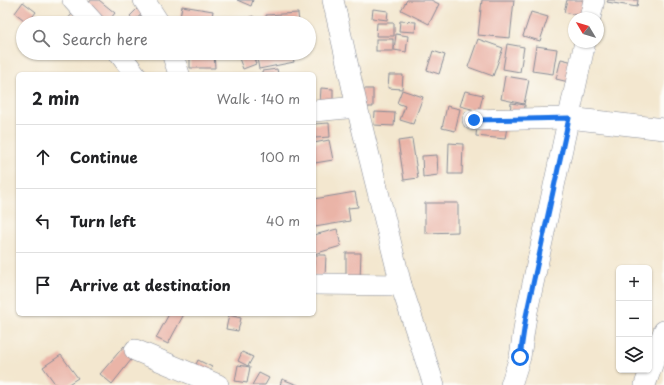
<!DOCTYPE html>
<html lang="en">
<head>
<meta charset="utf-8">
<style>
	:root { --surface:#fff; --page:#f6f6f6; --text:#202124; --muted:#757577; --line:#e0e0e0 }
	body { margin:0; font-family:"Playpen Sans",sans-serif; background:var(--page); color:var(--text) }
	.controls { position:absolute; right:12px; bottom:12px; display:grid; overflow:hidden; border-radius:6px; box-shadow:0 1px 3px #0004 }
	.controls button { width:36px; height:36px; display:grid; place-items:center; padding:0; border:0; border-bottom:1px solid var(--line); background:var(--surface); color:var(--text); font:20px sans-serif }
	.compass { position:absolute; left:568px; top:12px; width:36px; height:36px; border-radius:50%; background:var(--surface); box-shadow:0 1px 3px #0004; rotate:308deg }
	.stop { position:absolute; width:12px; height:12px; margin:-9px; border:3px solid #1a73e8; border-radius:50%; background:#fff }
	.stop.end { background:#1a73e8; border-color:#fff; box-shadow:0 1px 4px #0008 }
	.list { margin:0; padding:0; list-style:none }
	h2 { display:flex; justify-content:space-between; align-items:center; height:52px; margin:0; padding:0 16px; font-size:17px }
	h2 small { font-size:13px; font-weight:400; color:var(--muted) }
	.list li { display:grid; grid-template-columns:26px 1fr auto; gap:12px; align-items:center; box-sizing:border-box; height:64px; padding:0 16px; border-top:1px solid var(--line) }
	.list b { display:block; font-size:15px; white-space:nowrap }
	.list em { font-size:13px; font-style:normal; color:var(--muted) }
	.icon { flex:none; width:22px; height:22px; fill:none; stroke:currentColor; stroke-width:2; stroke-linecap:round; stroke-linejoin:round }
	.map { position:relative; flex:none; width:664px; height:385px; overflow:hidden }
	.search { position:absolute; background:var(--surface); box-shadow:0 1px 3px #0004; left:16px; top:16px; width:300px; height:44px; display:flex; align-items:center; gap:10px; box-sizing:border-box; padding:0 14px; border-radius:22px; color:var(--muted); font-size:15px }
	.panel { position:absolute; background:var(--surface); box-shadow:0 1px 3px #0004; left:16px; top:72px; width:300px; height:244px; border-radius:6px }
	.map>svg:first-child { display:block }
	.building { fill:#eab4a7 }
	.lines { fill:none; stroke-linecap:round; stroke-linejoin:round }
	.minor-casing { stroke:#878b96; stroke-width:22 }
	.minor { stroke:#fff; stroke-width:21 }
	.route { stroke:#1a73e8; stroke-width:5 }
</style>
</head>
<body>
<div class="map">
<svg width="664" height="385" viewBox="0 0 664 385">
	<rect width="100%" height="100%" fill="#fdfcf7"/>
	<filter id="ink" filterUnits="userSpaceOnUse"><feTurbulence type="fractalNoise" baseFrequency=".025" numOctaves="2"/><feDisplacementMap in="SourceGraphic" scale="8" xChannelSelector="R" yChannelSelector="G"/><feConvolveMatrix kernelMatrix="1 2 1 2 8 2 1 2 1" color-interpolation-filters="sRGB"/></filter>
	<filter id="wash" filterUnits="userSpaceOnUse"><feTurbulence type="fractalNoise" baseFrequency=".012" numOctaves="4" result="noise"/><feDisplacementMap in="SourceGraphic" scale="16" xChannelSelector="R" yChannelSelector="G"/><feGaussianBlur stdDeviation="0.9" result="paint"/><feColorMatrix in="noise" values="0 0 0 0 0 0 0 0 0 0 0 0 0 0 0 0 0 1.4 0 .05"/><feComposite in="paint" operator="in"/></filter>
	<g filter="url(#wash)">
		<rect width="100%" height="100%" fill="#f3e7cf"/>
		<g id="blocks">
			<g class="building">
				<path d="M91,0h8l16,13 -8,10 -21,-16z"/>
				<path d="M237,0h16l-2,6z"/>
				<path d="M407,0h24l8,4 -10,20 -28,-14z"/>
				<path d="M482,0h32l-4,38 -32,-3z"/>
				<path d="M567,0h26l-4,18 -25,-6z"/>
				<path d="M608,0h30l-1,7 -30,-5z"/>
				<path d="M23,2l13,10 -8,11 -13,-10z"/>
				<path d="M140,6l5,5 -11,10 -4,-5z"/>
				<path d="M182,6l31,5 -2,12h-32z"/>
				<path d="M373,9l15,2 -1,9 -15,-2z"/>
				<path d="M531,12l17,5 -8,24 -17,-5z"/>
				<path d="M73,13l7,10h-16z"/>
				<path d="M145,13l6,10h-17z"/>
				<path d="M298,13l1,10h-32l-1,-8z"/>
				<path d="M253,16l4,7h-17z"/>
				<path d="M400,21l16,1 -1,10 -16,-1z"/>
				<path d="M377,23h17v13h-18z"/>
				<path d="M396,34l12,2 -2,16 -12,-2z"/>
				<rect x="376" y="39" width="17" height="12"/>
				<path d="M478,39l25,9 -10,28 -25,-9z"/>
				<path d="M507,44l17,3 -4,25 -17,-3z"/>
				<path d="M536,46l21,3 -4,25 -21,-3z"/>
				<path d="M433,51l12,4 -6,19 -12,-4z"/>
				<path d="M190,53h24l1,15h-25z"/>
				<path d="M237,53h15l4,11 -13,5z"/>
				<path d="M256,53h36l2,9 -35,7z"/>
				<path d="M561,59l21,5 -5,20 -21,-5z"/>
				<path d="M277,69l1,5h-16v-3z"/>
				<path d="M389,75h14l-1,14 -14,-1z"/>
				<path d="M505,76l24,4 -5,24 -23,-5z"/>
				<path d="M321,88l12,1v14h-13z"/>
				<path d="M359,89h14v18h-13z"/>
				<path d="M402,90l21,7 -10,27 -13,-4 5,-14 -8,-3z"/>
				<path d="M465,91l18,4 -4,16 -19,-5z"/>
				<path d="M511,103l14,2 -1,11 -14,-2z"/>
				<path d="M447,106l13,3 -5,22 -13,-3z"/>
				<path d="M375,112l20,1 -1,13 -20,-1z"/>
				<path d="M329,123l1,14 -15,1 -1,-14z"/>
				<path d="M477,124l30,3 -2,12 -29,-3z"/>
				<path d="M412,139l6,39 -14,2 -6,-39z"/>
				<path d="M329,140l4,20 -18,3 -1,-7v-13z"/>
				<path d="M449,143l14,1 -1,30h-14z"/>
				<path d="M437,155l1,20 -15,2 -1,-21z"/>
				<path d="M355,192l3,15 -10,1 2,13 -35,6 -1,-9v-19z"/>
				<path d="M425,203h33v29l-33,1z"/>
				<path d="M337,229l4,17 -27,8v-19z"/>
				<path d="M346,253h15l-1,27h-14z"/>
				<path d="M314,255h12l-1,22 -11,-1z"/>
				<path d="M169,314h15l-16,30 -12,-6z"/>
				<path d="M229,315l12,3 -3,13 -12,-2z"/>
				<path d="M124,346l11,9 -23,29 -12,-10z"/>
				<path d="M242,352l11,5 -5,9 -10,-5z"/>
				<path d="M61,355l17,23 -11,7h-11l-13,-18z"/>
				<path d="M198,360l14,7 -4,9 -14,-7z"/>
				<path d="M238,365l12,2 -3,16 -12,-2z"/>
				<path d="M259,373l10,5 -4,7h-13z"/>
				<path d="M282,379l16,6h-18z"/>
			</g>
		</g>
	</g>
	<g filter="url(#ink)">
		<use href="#blocks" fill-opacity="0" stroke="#878b96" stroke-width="1"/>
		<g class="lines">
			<g class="minor-casing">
				<g id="minor">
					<path d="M73,0l21,23"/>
					<path d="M144,0l15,23"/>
					<path d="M333,0l24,107 44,178 33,100"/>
					<path d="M590,18l4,-18"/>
					<path d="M119,53l16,21"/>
					<path d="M172,53l7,21"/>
					<path d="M314,111l43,-4"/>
					<path d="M473,120l96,-2 95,11"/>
					<path d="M314,284l87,1"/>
					<path d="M135,350l83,35"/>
					<path d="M511,385l9,-28 6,-41 59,-274"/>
					<path d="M645,385l19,-54"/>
				</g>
			</g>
			<use href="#minor" class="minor"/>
		</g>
	</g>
	<g class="lines" filter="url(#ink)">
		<path class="route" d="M474,120l95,-2 -43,198 -6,41"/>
	</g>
</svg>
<div class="controls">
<button>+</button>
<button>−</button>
<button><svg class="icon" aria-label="layers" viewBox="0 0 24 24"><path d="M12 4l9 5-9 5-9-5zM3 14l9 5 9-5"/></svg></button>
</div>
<svg class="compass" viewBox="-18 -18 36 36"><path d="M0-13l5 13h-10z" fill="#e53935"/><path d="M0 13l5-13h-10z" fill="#757577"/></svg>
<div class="stop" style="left:520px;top:357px"></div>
<div class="stop end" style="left:474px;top:120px"></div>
<div class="search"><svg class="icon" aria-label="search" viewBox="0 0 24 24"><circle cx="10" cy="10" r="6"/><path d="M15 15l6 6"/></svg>Search here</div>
<section class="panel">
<h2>2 min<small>Walk · 140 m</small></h2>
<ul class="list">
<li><svg class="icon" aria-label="ahead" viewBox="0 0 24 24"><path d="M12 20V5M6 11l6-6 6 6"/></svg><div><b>Continue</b></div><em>100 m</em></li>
<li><svg class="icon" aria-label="left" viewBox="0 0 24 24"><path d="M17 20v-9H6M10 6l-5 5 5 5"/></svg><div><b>Turn left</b></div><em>40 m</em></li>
<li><svg class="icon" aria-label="arrive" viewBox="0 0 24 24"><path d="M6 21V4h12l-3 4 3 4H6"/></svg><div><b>Arrive at destination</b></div></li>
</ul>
</section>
</div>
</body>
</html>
